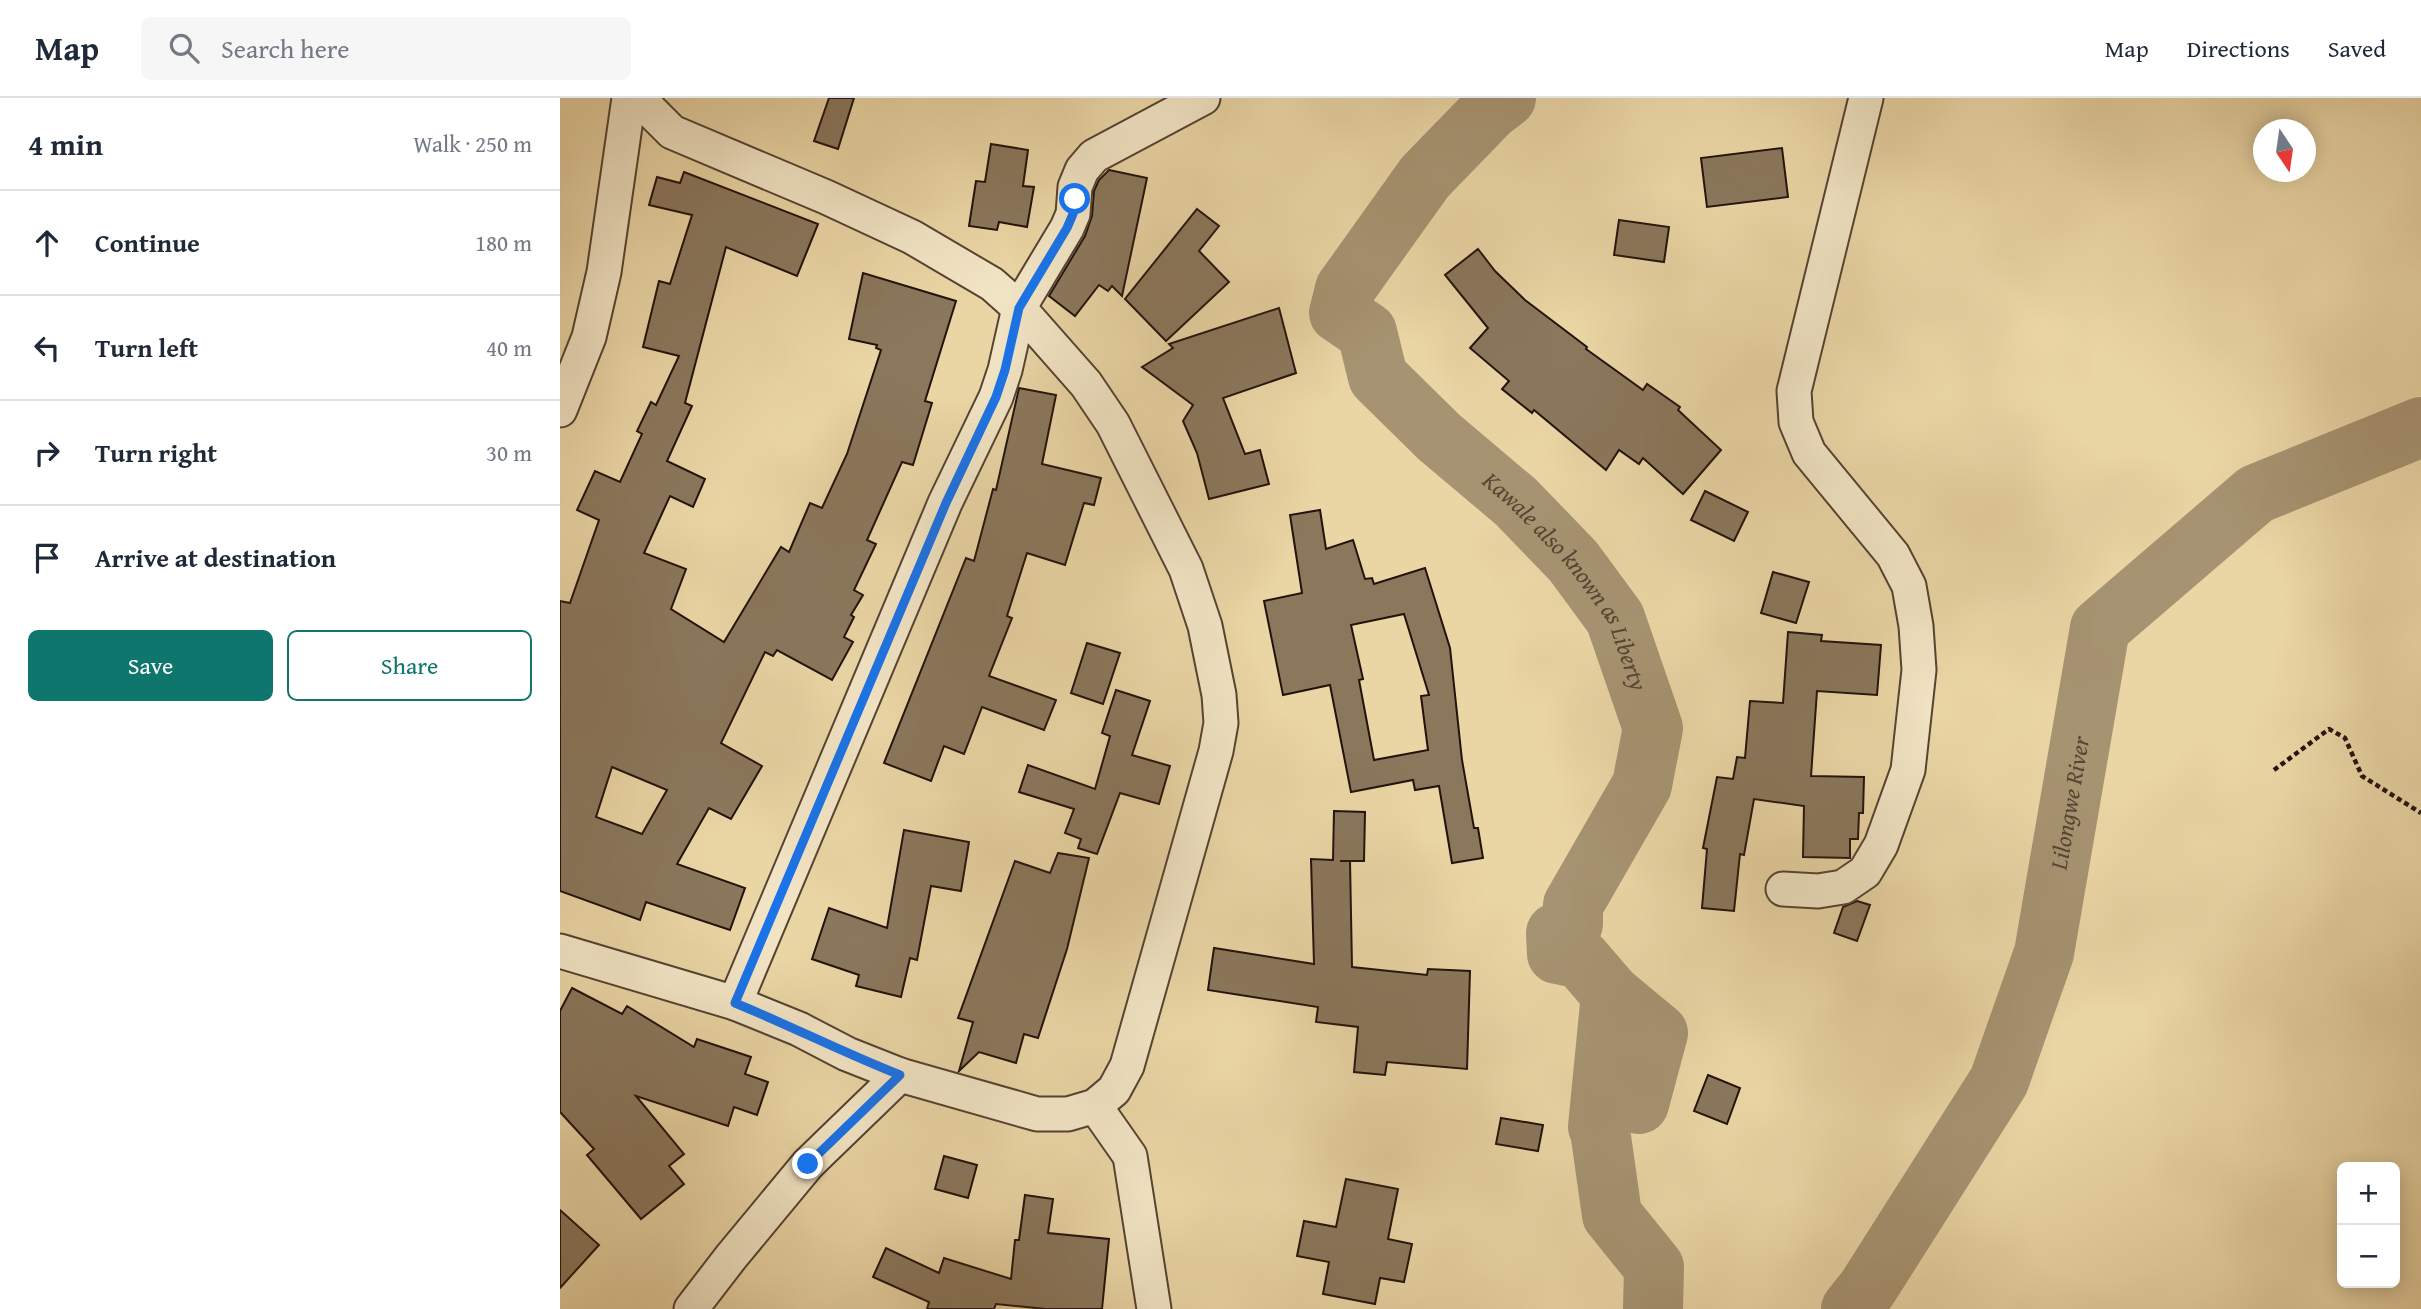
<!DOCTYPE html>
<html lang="en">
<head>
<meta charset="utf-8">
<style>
	:root { --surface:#fff; --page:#f6f6f7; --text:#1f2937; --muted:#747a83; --line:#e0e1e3; --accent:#0f766e }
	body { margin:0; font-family:"Gentium Book Plus",serif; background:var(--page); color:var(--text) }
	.controls { position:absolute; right:21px; bottom:21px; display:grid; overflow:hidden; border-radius:10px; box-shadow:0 4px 18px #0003 }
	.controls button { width:63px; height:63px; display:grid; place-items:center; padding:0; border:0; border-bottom:2px solid var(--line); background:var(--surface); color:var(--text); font:35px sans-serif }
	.compass { position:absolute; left:1693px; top:21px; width:63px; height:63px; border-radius:50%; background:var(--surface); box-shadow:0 4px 18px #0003; rotate:167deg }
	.stop { position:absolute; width:21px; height:21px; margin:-16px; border:5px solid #1a73e8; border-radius:50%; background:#fff }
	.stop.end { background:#1a73e8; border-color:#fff; box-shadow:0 2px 7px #0008 }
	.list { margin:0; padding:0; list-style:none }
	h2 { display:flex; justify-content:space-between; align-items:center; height:91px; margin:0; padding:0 28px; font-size:30px }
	h2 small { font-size:23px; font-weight:400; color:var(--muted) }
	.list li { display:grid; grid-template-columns:46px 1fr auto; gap:21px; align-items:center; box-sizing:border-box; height:105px; padding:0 28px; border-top:2px solid var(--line) }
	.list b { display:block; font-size:26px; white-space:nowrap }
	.list em { font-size:23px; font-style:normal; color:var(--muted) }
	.actions { display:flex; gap:14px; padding:21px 28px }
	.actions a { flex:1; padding:16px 0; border:2px solid var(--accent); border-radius:10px; text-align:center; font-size:24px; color:var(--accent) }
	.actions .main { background:var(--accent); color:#fff }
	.icon { flex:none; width:38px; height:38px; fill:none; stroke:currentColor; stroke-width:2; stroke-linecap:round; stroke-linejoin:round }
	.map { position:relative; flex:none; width:1861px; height:1211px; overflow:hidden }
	header { display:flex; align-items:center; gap:42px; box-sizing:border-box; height:98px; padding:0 35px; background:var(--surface); border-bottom:2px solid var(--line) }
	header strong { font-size:33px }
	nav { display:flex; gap:38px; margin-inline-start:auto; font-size:24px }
	.search { width:490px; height:63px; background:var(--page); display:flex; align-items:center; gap:18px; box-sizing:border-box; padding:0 24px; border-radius:10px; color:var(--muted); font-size:26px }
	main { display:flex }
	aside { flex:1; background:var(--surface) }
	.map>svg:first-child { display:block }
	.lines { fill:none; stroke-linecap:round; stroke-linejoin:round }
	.river { stroke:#a69371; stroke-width:60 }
	.building { fill:#8a775c; stroke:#23120c; stroke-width:2; fill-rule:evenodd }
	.minor-casing { stroke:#554332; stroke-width:37 }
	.path { stroke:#23120c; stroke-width:4.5; stroke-dasharray:5 3.5; stroke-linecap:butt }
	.minor { stroke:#f1e4c4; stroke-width:33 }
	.route { stroke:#1a73e8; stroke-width:9 }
	.labels { text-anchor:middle; stroke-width:5; stroke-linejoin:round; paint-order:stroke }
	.water-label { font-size:24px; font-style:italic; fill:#574634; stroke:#f1e4c4 }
</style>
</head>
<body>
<header>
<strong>Map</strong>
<div class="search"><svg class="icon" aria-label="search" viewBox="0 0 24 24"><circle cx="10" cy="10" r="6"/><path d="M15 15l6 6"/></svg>Search here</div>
<nav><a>Map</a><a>Directions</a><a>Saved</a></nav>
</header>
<main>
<aside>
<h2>4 min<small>Walk · 250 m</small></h2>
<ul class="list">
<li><svg class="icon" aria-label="ahead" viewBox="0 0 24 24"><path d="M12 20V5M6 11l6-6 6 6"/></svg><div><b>Continue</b></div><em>180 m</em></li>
<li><svg class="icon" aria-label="left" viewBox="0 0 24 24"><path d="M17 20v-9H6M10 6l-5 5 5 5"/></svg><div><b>Turn left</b></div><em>40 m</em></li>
<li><svg class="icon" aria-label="right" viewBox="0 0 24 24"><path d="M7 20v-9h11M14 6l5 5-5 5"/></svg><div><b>Turn right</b></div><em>30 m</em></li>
<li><svg class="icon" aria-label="arrive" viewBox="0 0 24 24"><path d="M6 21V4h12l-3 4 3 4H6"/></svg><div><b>Arrive at destination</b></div></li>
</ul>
<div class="actions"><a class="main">Save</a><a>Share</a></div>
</aside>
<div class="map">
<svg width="1861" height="1211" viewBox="0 0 1861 1211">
	<rect width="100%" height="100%" fill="#ead5a5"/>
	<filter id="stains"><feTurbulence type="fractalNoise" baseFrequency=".00286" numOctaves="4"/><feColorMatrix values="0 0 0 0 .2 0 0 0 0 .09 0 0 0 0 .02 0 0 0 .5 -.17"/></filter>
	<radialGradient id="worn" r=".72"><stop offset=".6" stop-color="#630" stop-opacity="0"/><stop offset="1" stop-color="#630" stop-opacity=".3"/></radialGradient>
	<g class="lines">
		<g class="river">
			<path id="s1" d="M946,0l-17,13 -64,66 -80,112 -6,24 28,19 11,45 61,60 77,65 57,59 42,57 38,110 -11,57 -69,120v19l-17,9 1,21 24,5 30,35 47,39 -19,71"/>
			<path d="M1039,1025l13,92 42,52 -1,42"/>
			<path d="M1038,1029l13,-133"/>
			<path id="s2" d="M1291,1211l16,-20 132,-208 45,-128 56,-325 156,-134 165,-67"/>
		</g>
	</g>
	<g class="building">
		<path d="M269,0h25l-16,51 -24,-8z"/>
		<path d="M431,46l37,6 -5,36 11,1 -7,40 -28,-5 -2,8 -28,-4 7,-45 9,1z"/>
		<path d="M1222,50l6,49 -81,10 -6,-49z"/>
		<path d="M549,72l38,8 -25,118 -10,-10 -4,5 -9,-6 -24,31 -26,-20 36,-60 7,-20 2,-25 5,-11z"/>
		<path d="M124,74l134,52 -21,52 -71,-29 -41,156 7,3 -25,55 38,18 -12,28 -23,-11 -26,57 42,16 -15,40 53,33 57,-95 8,5 21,-49 12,5 25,-54 34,-104 -5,-2 1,-3 -28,-6 14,-66 93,28 -31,100 7,2 -19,62 -11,-3 -35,78 9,4 -22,46 9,5 -12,20 3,2 -10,20 9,5 -21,38 -55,-30 -4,6 -8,-4 -44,91 41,23 -31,53 -22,-11 -32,56 68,24 -15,42 -84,-28 -6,18 -80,-29v-290l10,2 29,-83 -22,-10 18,-39 25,11 22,-48 -5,-3 14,-29 5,3 23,-49 -36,-9 16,-66 11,3 22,-69 -43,-10 8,-28 23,6zM52,669l55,23 -25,44 -46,-17z"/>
		<path d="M637,111l22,17 -20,25 30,31 -63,59 -41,-42z"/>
		<path d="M1059,122l50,7 -5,35 -50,-7z"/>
		<path d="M918,151l17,22 30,29 62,47 -1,2 57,41 4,-6 33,23 -2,3 43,40 -38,44 -40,-36 -4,6 -20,-14 -13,20 -72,-60 -2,3 -30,-24 7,-8 -39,-33 18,-20 -43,-53z"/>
		<path d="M719,210l17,65 -73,25 22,56 15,-4 9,34 -60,15 -12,-46 -14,-32 10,-16 -51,-38 31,-19 -4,-4z"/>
		<path d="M459,290l37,7 -14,69 59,14 -7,27 -10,-2 -19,62 -38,-12 -20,63 5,2 -23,58 67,24 -12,30 -62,-23 -18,47 -20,-8 -13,35 -47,-18 82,-205 8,3 19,-72 3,1z"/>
		<path d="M1145,393l43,21 -14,29 -43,-21z"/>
		<path d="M760,412l6,39 27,-9 12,39 7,-1 2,6 51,-16 25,80 12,112 12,68h4l5,30 -31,5 -13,-77 -24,4 -2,-10 -62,12 -21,-107 -47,10 -19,-94 38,-8 -12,-78zM844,516l25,81 -8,1 7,54 -54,10 -15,-80 4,-1 -12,-54z"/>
		<path d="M1213,474l36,10 -13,41 -35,-10z"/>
		<path d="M1228,534l34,3 -1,6 60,4 -4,50 -60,-4 -6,85 53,1 -1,36h-4l-1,26h-8v19l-47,-1 1,-51 -50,-7 -10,56 -4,-1 -6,57 -32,-3 5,-59 -4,-1 14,-71 16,2 4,-22 8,1 5,-57 33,2z"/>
		<path d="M527,545l33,10 -17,51 -32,-11z"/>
		<path d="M556,592l34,11 -18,54 38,11 -11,38 -39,-11 -23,61 -19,-6 3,-9 -16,-6 9,-24 -55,-17 9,-27 67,24 15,-53 -8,-3z"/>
		<path d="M774,713l31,1 -1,49h-24h10l2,106 75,8 1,-6 42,2 -3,98 -80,-7 -2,13 -31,-3 4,-45 -42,-5 2,-15 -110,-17 6,-42 100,16 -3,-105 22,1z"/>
		<path d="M344,732l65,12 -8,49 -30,-5 -14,74 -7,-2 -9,39 -45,-11 3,-11 -47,-16 17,-51 58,20z"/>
		<path d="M498,755l31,5 -22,91 -29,89 -14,-4 -8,29 -37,-11 -20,19 14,-49 -15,-4 57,-157 35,12z"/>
		<path d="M1297,803l13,4 -13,36 -23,-8 9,-26z"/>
		<path d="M12,890l50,26 5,-8 67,41 3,-8 54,18 -6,17 23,8 -11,33 -23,-8 -6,19 -92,-30 48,58 -15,12 15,18 -43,35 -54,-64 7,-6 -34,-37v-101z"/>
		<path d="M1148,977l32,13 -13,36 -33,-13z"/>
		<path d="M941,1020l42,7 -5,26 -42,-7z"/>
		<path d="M384,1058l33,9 -9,33 -33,-9z"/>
		<path d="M786,1081l52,10 -10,50 24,5 -8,38 -24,-4 -5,26 -52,-10 6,-32 -32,-6 7,-35 32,6z"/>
		<path d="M465,1097l28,4 -5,34 61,6 -7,70h-56l-50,-5 -2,5h-67l2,-7 -56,-25 13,-29 53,25 5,-15 67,21 4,-39h4z"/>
		<path d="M0,1112l39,35 -39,43z"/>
	</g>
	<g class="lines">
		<g class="minor-casing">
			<g id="minor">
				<path d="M0,312l29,-73 15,-65 25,-174"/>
				<path d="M1223,791l35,2 25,-4 22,-15 16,-27 27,-75 11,-100 -3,-44 -7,-40 -16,-31 -84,-102 -13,-31 -2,-31 72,-293"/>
				<path d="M0,853l175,52 64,26 48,25 53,21 137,39h31l27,-8 19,-16 13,-24 89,-315 5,-28 -2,-28 -14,-69 -19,-57 -73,-145 -27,-40 -67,-76 -27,-24 -80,-47 -86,-40 -154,-65 -24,-24 -4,-10"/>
				<path d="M175,905l210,-500 51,-106 9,-27 14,-62 48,-80 6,-14 2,-27 7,-17 12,-14 109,-58"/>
				<path d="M535,1008l35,50 24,153"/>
				<path d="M131,1211l40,-52 77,-93 92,-89"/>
			</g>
		</g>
		<path class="path" d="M1714,672l55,-41 16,9 17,38 59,37"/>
		<use href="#minor" class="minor"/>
	</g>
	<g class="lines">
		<path class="route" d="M248,1066l92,-89c-56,-22 -109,-49 -165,-72l211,-500 50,-106 9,-27 14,-62 48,-80 6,-14 2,-15"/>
	</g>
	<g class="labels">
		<g class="water-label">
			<text dy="8" stroke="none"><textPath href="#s1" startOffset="637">Kawale also known as Liberty</textPath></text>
			<text dy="8" stroke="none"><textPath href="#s2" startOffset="560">Lilongwe River</textPath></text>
		</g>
	</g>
	<rect width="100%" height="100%" filter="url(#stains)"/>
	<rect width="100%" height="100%" fill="url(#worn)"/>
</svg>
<div class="controls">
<button>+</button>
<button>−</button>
</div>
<svg class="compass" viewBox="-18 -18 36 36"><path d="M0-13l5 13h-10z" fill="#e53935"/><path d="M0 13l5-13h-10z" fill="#747a83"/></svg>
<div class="stop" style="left:515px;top:101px"></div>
<div class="stop end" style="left:248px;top:1066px"></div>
</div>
</main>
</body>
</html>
